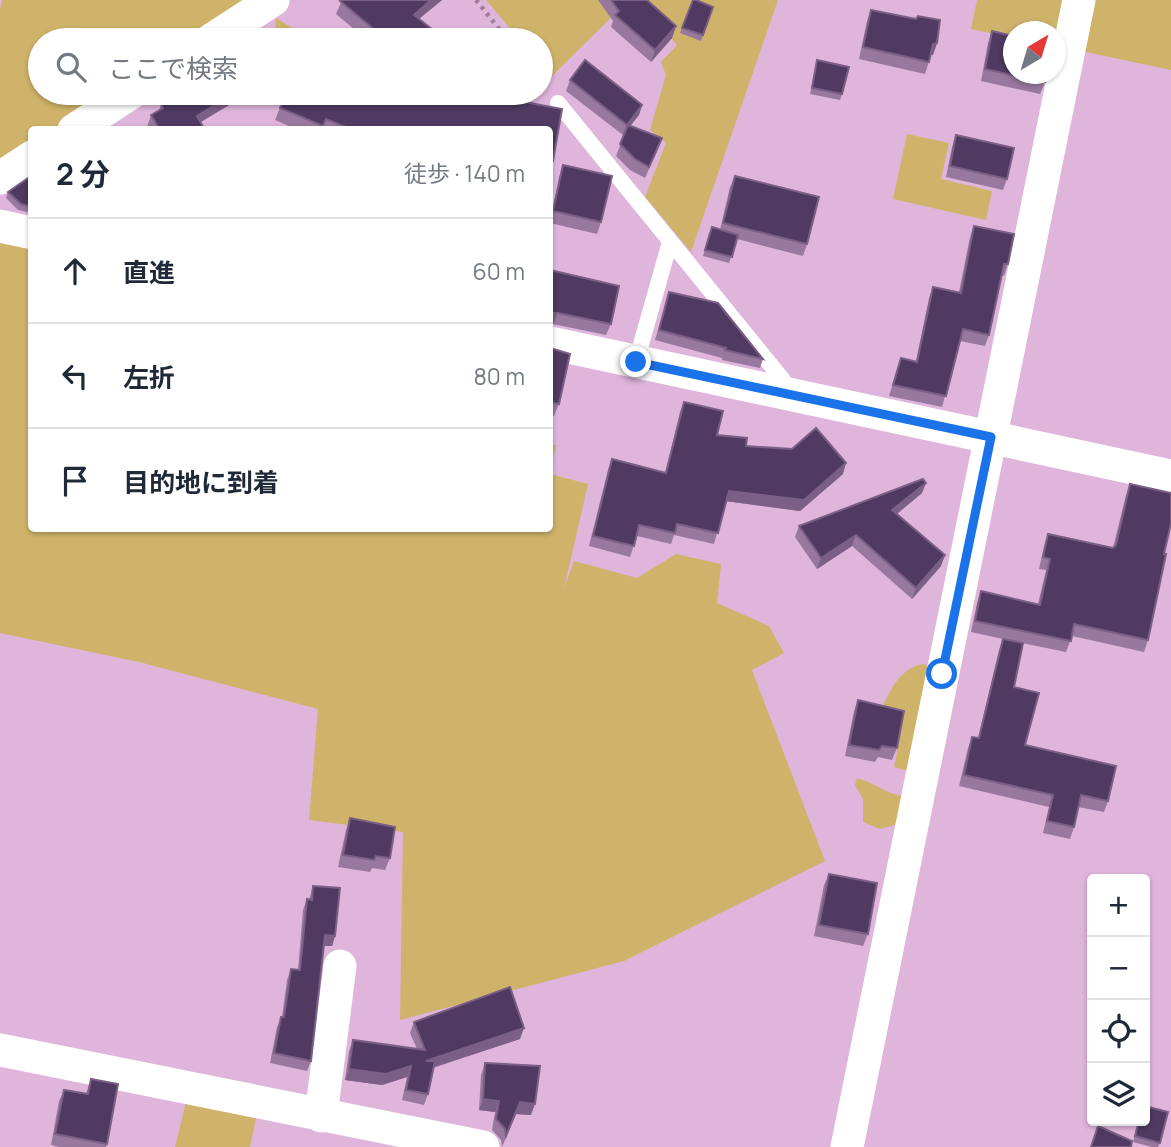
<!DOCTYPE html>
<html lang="ja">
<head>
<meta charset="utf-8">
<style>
	:root { --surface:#fff; --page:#f2f2f3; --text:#1f2937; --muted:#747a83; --line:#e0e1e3 }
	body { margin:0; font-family:Manrope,"Noto Sans JP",sans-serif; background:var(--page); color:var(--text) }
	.controls { position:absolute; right:21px; bottom:21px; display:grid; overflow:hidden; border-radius:7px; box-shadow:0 2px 5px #0004 }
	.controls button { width:63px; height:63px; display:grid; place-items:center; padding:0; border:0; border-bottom:2px solid var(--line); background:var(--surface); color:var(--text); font:35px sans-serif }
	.compass { position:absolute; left:1003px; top:21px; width:63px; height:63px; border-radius:50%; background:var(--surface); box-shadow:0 2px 5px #0004; rotate:38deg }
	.stop { position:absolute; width:21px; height:21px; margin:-16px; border:5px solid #1a73e8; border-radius:50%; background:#fff }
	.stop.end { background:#1a73e8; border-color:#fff; box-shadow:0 2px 7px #0008 }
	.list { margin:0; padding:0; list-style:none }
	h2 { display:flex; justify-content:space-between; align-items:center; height:91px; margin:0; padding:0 28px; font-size:30px }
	h2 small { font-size:23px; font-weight:400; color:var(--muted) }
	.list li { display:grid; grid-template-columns:46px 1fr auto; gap:21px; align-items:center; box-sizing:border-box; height:105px; padding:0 28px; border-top:2px solid var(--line) }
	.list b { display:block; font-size:26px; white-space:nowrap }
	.list em { font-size:23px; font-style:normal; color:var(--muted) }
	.icon { flex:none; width:38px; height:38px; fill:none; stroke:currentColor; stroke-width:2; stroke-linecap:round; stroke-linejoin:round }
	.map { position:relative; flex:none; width:1171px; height:1147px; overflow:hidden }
	.search { position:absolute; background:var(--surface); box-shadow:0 2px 5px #0004; left:28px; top:28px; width:525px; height:77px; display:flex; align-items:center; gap:18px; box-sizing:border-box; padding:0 24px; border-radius:38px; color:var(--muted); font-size:26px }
	.panel { position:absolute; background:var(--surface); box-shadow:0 2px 5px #0004; left:28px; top:126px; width:525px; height:406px; border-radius:7px }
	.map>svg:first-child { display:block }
	.green { fill:#cfb36a }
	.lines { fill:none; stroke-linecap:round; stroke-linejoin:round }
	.path { stroke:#9e7e9b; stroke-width:4.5; stroke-dasharray:3.5 5; stroke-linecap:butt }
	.service { stroke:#fff; stroke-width:16 }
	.minor { stroke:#fff; stroke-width:33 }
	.wall { fill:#98789e }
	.shaded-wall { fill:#7b5f86 }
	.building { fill:#503a62; stroke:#7b5f86; stroke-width:2 }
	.route { stroke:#1a73e8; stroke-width:9 }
</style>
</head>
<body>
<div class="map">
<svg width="1171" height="1147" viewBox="0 0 1171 1147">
	<rect width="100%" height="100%" fill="#dfb5db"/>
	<g class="green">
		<path d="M2,0h241l-59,40h-144v53h68l-54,36 -22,1 -1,15 -31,22v-157z"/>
		<path d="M486,0h143l-78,77 -10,-13v-24h-21z"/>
		<path d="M636,0h142l-87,252 -46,-55 21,-54 -16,-13 16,-55 -5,-13 16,-17z"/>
		<path d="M977,0h92l-13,47v-15h-42l-1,6 -42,-9z"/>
		<path d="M1091,0h80v70l-90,-19z"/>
		<path d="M276,18l36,22h-38z"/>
		<path d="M907,134l42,9 -8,36 51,12 -6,29 -93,-21z"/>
		<path d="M0,238l31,7 1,283h518v-84l6,1 -6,29 38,10 -24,105 10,-28 63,17 39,-24 45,10 -4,39 52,23 15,27 -32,17 73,191 -201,100 -224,59 3,-188 -94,-12 9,-111 -179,-47 -139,-29z"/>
		<path d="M924,664l7,3 -20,105 -17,-5 9,-47 -24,-6c10,-21 20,-47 45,-50z"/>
		<path d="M857,778c17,4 29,16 46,18l-5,28 -18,5 -17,-7v-23l-8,-14z"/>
		<path d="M186,1102l70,16 -6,29h-75z"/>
	</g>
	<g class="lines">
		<path class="path" d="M476,0l32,40"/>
		<g class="service">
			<path d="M558,103l225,277 -2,13"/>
			<path d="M636,362l34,-120"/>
		</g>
		<g class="minor">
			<path d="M211,40l62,-40"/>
			<path d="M74,130l57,-37"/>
			<path d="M0,178l32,-21"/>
			<path d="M0,226l32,7"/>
			<path d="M550,343l621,133"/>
			<path d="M0,1050l483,97"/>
			<path d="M321,1116l19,-150"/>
			<path d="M847,1147l232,-1147"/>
		</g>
	</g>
	<g class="wall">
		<path d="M342,0h100l-23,19 27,21h-79l-31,-26z"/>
		<path d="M598,0h49l29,26 -4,12 -21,24 -40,-35 2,-6z"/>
		<path d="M693,0l20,7 -12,34 -21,-8z"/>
		<path d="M871,10l66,33 -4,12h-2l-6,19 -66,-15 8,-38z"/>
		<path d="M992,31l53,51 -5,12 -59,-13 7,-38z"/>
		<path d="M817,60l25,34 -2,6 -30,-6z"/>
		<path d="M570,80l72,25 -3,10 -9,11 28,23 -13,29 -15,-8 -14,-14 9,-23 -2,2 -57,-44z"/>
		<path d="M180,93h69l-48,29 4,8h-57l-1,-3 4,-12 8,-4 2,-7z"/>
		<path d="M286,93h74l13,5 3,-5h102l84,16 -9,52 -3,9v-40h-252l-23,-10z"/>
		<path d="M956,135l51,44 -4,11 -57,-13 6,-30z"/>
		<path d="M563,165l38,57 -4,12 -47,-11 9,-46z"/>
		<path d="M735,176l72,68 -4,12 -66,-17 -8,24 -26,-7 6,-23 11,-3 10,-43z"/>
		<path d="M32,182v31l-14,-3 -12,-12 2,-6z"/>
		<path d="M974,226l34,38 -4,12 -2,-1 -13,60 -4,11 -25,-5 -18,66 -53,-11 12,-38 15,3 13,-63 4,-11 26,5 11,-55z"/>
		<path d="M550,270l61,54 -5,11 -53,-11z"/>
		<path d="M669,292l94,67 -3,9 -38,-8v-2l-67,-18z"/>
		<path d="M550,348l9,56 -5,12 -4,-1z"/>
		<path d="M684,402l33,33 29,11 97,28 -43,37 -74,-10 -12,43 -40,-9 -3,9 -34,-8 -7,21 -41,-11 19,-76 4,-11 53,14 15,-61z"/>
		<path d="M1130,484l34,70 -16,86 -4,12 -72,-16 -6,16 -49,-10 -3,45 11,58 83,56 -4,11 -26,-5 -4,20 -4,12 -27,-6 6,-26 -90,-21 9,-38 4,-11 6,1 21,-88 4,-11 -32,-7 6,-29 4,-12 57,13 8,-34 -7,-1 5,-23 4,-12 65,14 13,-53z"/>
		<path d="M922,493l-25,21 44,52 -29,33 -60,-53 -35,23 -22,-32 4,-11z"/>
		<path d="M858,700l39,48 -5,12 -14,-3 -3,5 -30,-6 9,-45z"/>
		<path d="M350,818l40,40 -5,12 -13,-2 -2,4 -32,-5 8,-37z"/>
		<path d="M829,874l39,60 -5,12 -49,-10 10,-51z"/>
		<path d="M313,886l22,50 -3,10h-8l-13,115 -4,10 -37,-8 7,-36 5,-10 5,-37 4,-11 7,1 5,-60 4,-11 2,1z"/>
		<path d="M414,1022l106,17 -87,29 -5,26 -4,11 -22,-5 5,-23 -25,8 -37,-5 4,-29 4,-11 64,9 -7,-16z"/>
		<path d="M485,1063l46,52 -15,-1 -14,33 -1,-7 -9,-10 3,-18 -16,-2 2,-35z"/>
		<path d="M91,1079l16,65 -1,3h-47l-8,-2 8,-44 5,-11 22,4z"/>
		<path d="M1138,1121h7l15,22 -2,4h-6l-19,-5z"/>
	</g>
	<g class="shaded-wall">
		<path d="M431,0h11l-33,27 5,-12z"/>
		<path d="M676,26l-4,12 -21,24 4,-12z"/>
		<path d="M937,43l-4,12h-4l4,-11z"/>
		<path d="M234,93h15l-57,34 5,-11z"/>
		<path d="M642,105l-3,10 -16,20 4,-10z"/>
		<path d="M550,313h8l-5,11h-3z"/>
		<path d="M846,463l-3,11 -43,37 -75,-10 4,-10z"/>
		<path d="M926,483l-4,10 -34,28 4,-11z"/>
		<path d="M856,535l-4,11 -35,23 4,-11z"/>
		<path d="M945,555l-4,11 -29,33 4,-11z"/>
		<path d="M325,935l10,1 -3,10h-10z"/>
		<path d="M524,1028l-4,11 -98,32 4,-10z"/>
		<path d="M411,1066l-4,11 -25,8 -37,-5 4,-11z"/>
		<path d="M483,1099l16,2 -4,11 -16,-2z"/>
		<path d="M520,1102l15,2 -4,11 -15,-1 -14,33z"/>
	</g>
	<g class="building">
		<path d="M342,0h89l-17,15 32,25h-59l-47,-39z"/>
		<path d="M611,0h36l29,26 -21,24 -40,-35 4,-4z"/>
		<path d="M693,0h3l17,7 -10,28 -21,-7z"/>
		<path d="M871,10l45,9 2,-3 22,4 -3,23 -4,1 -4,18 -66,-15z"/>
		<path d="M992,31l21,5v38h33l-1,8 -60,-13z"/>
		<path d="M585,60l57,45 -15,20 -57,-45z"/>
		<path d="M817,60l32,7 -7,27 -30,-6z"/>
		<path d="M180,93h54l-37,23 8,14h-45l-9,-15 12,-7 -2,-4z"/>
		<path d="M286,93h74l13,5 3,-5h102l84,16 -9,52 -3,-1v-30h-182l-4,-2 -1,2h-10l-27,-11 -3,7 -43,-18z"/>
		<path d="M628,125l34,13 -13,29 -14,-8 -15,-15z"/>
		<path d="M956,135l58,13 -7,31 -57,-13z"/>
		<path d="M563,165l49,11 -11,46 -48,-11z"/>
		<path d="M735,176l84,21 -12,47 -84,-21z"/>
		<path d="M28,178l4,4v25l-11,-3 -13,-12z"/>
		<path d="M974,226l40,8 -6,30h-4l-15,71 -26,-6 -17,67 -53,-11 8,-27 16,4 16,-75 28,6z"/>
		<path d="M712,227l26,8 -6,22 -27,-7z"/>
		<path d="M550,270l69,16 -8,38 -53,-11h-8z"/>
		<path d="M669,292l49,11 45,56 -38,-9 1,-2 -67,-18z"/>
		<path d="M550,348l20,6 -11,50 -9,-2z"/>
		<path d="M684,402l39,9 -6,24 30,3 -1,8 46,3 24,-21 30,35 -42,37 -75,-9 -11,42 -41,-9 -2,9 -36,-8 -5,21 -41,-10 19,-77 54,14z"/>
		<path d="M923,479l3,4 -34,27 53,45 -29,33 -60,-53 -35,23 -22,-32z"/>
		<path d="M1130,484l41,9v30l-7,31h2l-18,86 -74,-16 -3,17 -96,-20 6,-30 59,14 10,-46 -7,-2 5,-23 65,14 3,-3z"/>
		<path d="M1003,639l20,4 -9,44 25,6 -14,52 91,21 -8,35 -27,-6 -7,32 -27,-6 6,-26 -89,-20 8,-38 7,1z"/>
		<path d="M858,700l46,11 -7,37 -15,-2 -3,4 -30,-5z"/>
		<path d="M350,818l45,9 -5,31 -14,-2 -2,4 -31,-5z"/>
		<path d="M829,874l48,9 -9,51 -49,-9z"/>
		<path d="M313,886l27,2 -5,48 -10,-1 -14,126 -37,-8 7,-36h3l7,-48 9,1 7,-71 5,1z"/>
		<path d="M510,987l14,41 -98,33h9l-7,33 -22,-4 5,-24 -25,8 -37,-5 4,-29 72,10 -11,-28z"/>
		<path d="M485,1063l55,3 -5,38 -15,-2 -14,34 -1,-7 -9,-10 3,-18 -16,-2z"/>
		<path d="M91,1079l27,5 -11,60 -52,-10 9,-44 24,4z"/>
		<path d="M1145,1106l23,6 -8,31 -25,-7 4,-15h6z"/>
		<path d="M1098,1126l34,15 -1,6h-40z"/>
	</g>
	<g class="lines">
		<path class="route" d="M636,362l355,75 -49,237"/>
	</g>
</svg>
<div class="controls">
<button>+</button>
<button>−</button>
<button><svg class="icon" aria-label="locate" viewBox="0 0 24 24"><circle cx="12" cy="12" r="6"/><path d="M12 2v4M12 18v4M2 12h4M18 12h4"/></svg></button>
<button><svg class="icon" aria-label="layers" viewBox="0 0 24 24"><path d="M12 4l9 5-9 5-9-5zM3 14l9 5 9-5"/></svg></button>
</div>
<svg class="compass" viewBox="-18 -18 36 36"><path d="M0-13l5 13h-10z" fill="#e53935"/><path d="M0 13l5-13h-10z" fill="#747a83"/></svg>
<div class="stop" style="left:942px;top:674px"></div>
<div class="stop end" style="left:636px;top:362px"></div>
<div class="search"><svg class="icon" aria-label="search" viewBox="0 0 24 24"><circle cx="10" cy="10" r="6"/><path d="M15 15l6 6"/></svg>ここで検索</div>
<section class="panel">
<h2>2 分<small>徒歩 · 140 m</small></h2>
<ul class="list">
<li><svg class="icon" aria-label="ahead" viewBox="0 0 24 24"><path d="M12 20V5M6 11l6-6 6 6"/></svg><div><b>直進</b></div><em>60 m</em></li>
<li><svg class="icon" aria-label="left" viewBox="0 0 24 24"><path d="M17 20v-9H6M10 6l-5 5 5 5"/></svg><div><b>左折</b></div><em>80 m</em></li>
<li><svg class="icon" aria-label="arrive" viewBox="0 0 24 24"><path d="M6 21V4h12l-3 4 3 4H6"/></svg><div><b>目的地に到着</b></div></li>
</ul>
</section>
</div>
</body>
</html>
